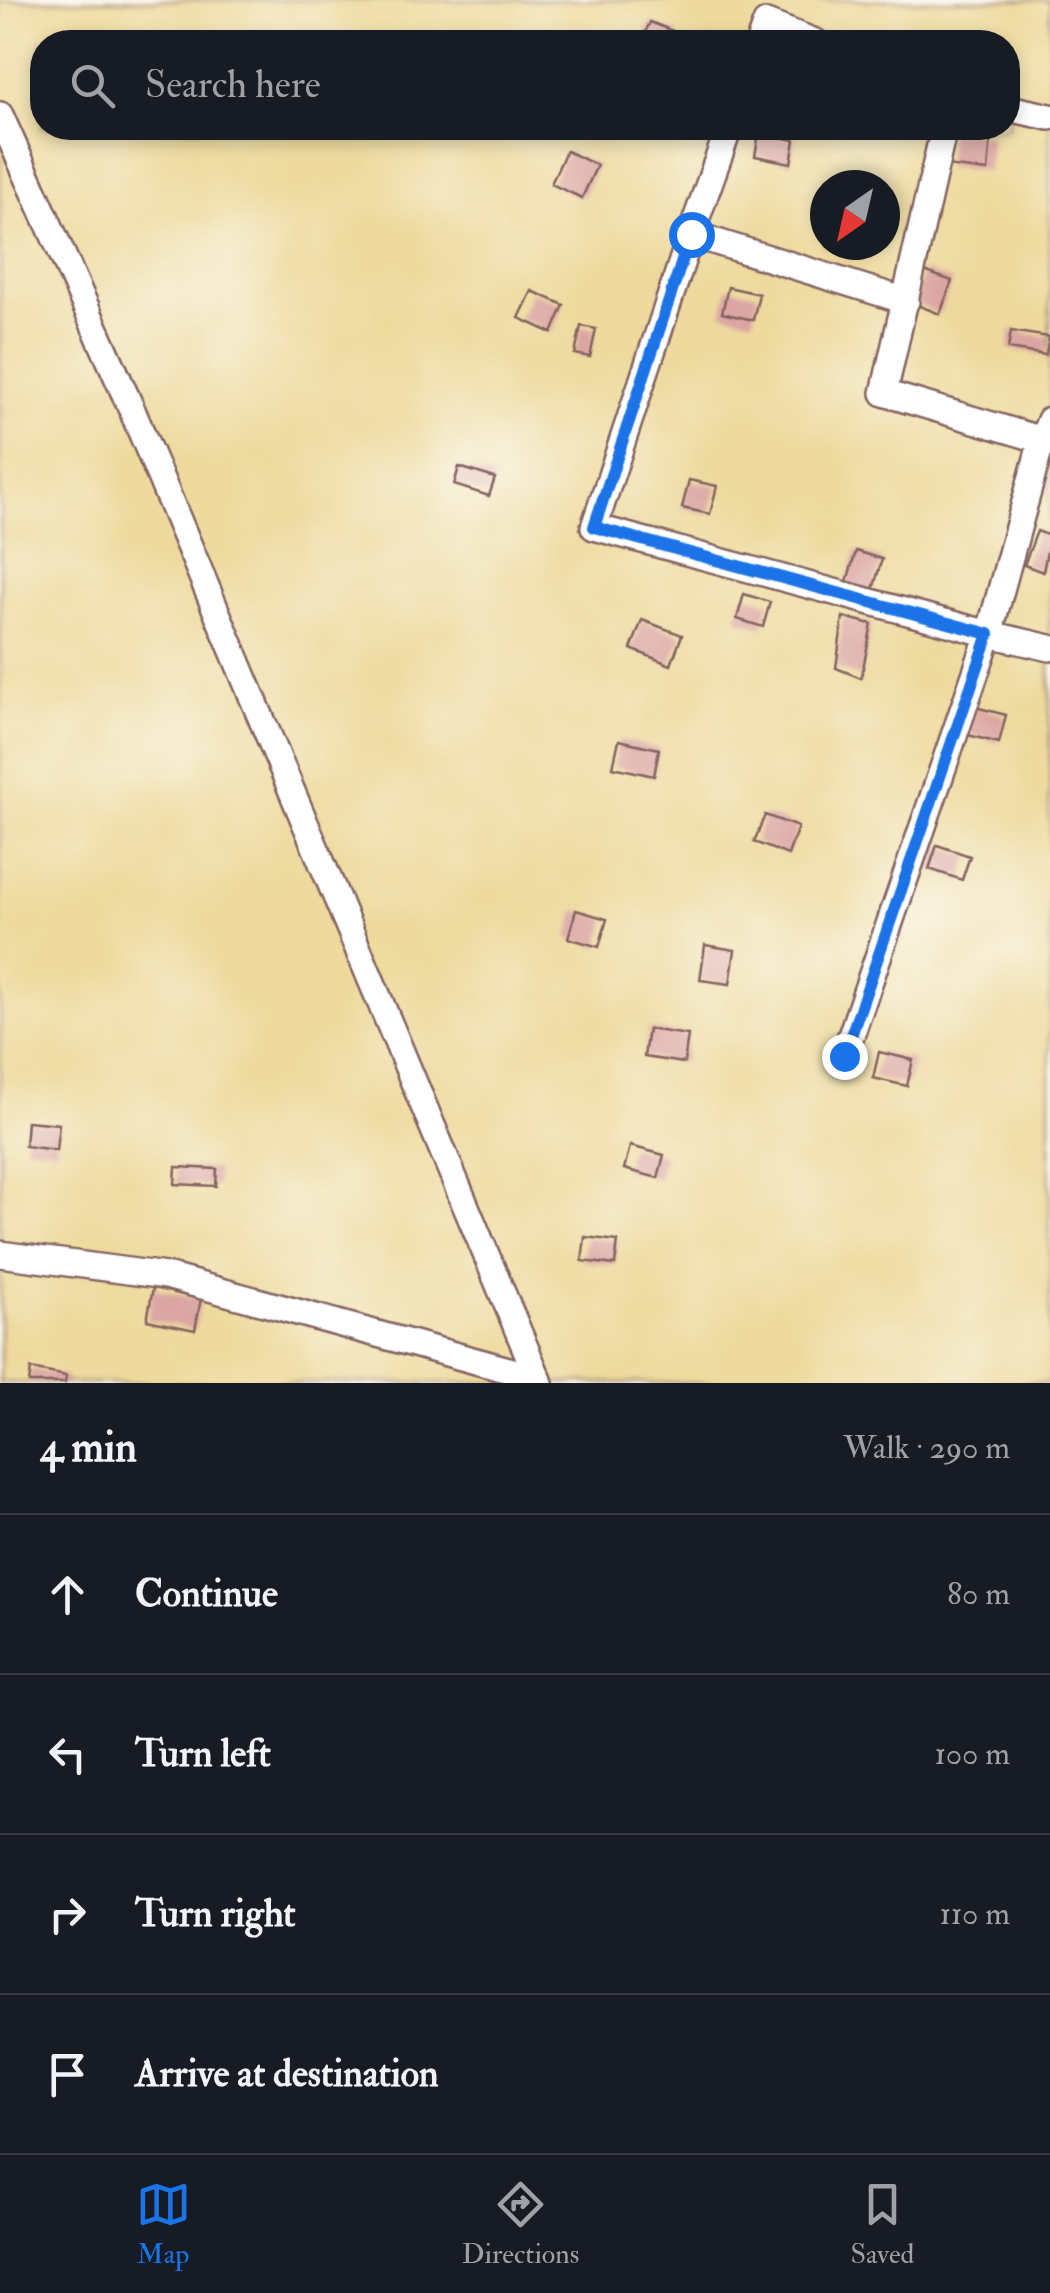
<!DOCTYPE html>
<html lang="en">
<head>
<meta charset="utf-8">
<style>
	:root { --surface:#171b24; --page:#242831; --text:#f1f3f6; --muted:#9ea1a6; --line:#363941; --accent:#1a73e8 }
	body { margin:0; font-family:"IM FELL Double Pica",serif; background:var(--page); color:var(--text) }
	.compass { position:absolute; left:810px; top:170px; width:90px; height:90px; border-radius:50%; background:var(--surface); box-shadow:0 5px 15px #0003; rotate:214deg }
	.stop { position:absolute; width:30px; height:30px; margin:-22px; border:8px solid #1a73e8; border-radius:50%; background:#fff }
	.stop.end { background:#1a73e8; border-color:#fff; box-shadow:0 2px 10px #0008 }
	.list { margin:0; padding:0; list-style:none }
	h2 { display:flex; justify-content:space-between; align-items:center; height:130px; margin:0; padding:0 40px; font-size:42px }
	h2 small { font-size:32px; font-weight:400; color:var(--muted) }
	.list li { display:grid; grid-template-columns:65px 1fr auto; gap:30px; align-items:center; box-sizing:border-box; height:160px; padding:0 40px; border-top:2px solid var(--line) }
	.list b { display:block; font-size:38px; white-space:nowrap }
	.list em { font-size:32px; font-style:normal; color:var(--muted) }
	.icon { flex:none; width:55px; height:55px; fill:none; stroke:currentColor; stroke-width:2; stroke-linecap:round; stroke-linejoin:round }
	.map { position:relative; flex:none; width:1050px; height:1383px; overflow:hidden }
	.search { position:absolute; background:var(--surface); box-shadow:0 5px 15px #0003; left:30px; right:30px; top:30px; height:110px; display:flex; align-items:center; gap:25px; box-sizing:border-box; padding:0 35px; border-radius:40px; color:var(--muted); font-size:38px }
	.sheet { height:770px; background:var(--surface) }
	nav { display:flex; justify-content:space-around; align-items:center; box-sizing:border-box; height:140px; border-top:2px solid var(--line); background:var(--surface); font-size:28px; color:var(--muted) }
	nav a { display:grid; justify-items:center; gap:5px }
	nav .on { color:var(--accent) }
	.map>svg:first-child { display:block }
	.sand { fill:#eeda9e; stroke:#9c7c64; stroke-width:2.5; fill-rule:evenodd }
	.building { fill:#dba5a3 }
	.lines { fill:none; stroke-linecap:round; stroke-linejoin:round }
	.street-casing { stroke:#836360; stroke-width:30 }
	.street { stroke:#fff; stroke-width:25 }
	.route { stroke:#1a73e8; stroke-width:12 }
</style>
</head>
<body>
<div class="map">
<svg width="1050" height="1383" viewBox="0 0 1050 1383">
	<rect width="100%" height="100%" fill="#fbf7ec"/>
	<filter id="ink" filterUnits="userSpaceOnUse"><feTurbulence type="fractalNoise" baseFrequency=".01" numOctaves="2"/><feDisplacementMap in="SourceGraphic" scale="20" xChannelSelector="R" yChannelSelector="G"/><feConvolveMatrix kernelMatrix="1 2 1 2 8 2 1 2 1" color-interpolation-filters="sRGB"/></filter>
	<filter id="wash" filterUnits="userSpaceOnUse"><feTurbulence type="fractalNoise" baseFrequency=".0048" numOctaves="4" result="noise"/><feDisplacementMap in="SourceGraphic" scale="40" xChannelSelector="R" yChannelSelector="G"/><feGaussianBlur stdDeviation="2.25" result="paint"/><feColorMatrix in="noise" values="0 0 0 0 0 0 0 0 0 0 0 0 0 0 0 0 0 1.4 0 .05"/><feComposite in="paint" operator="in"/></filter>
	<g filter="url(#wash)">
		<rect width="100%" height="100%" fill="#eee2c2"/>
		<path class="sand" d="M0,0h1050v1383h-1050zM42,42h966v86h-966zM825,185h60v60h-60z"/>
		<g id="blocks">
			<g class="building">
				<path d="M650,22l28,11 -4,9h-33z"/>
				<path d="M949,131l42,5 -3,35 -42,-5z"/>
				<path d="M759,133l36,7 -4,23 -36,-7z"/>
				<path d="M566,151l31,14 -15,33 -31,-14z"/>
				<path d="M924,271l28,10 -12,33 -28,-11z"/>
				<path d="M728,287l31,7 -6,26 -31,-7z"/>
				<path d="M532,291l32,14 -12,28 -33,-15z"/>
				<path d="M581,326l15,3 -6,28 -15,-3z"/>
				<path d="M1011,331l38,6 -3,18 -38,-6z"/>
				<path d="M459,467l36,11 -6,18 -35,-11z"/>
				<path d="M689,480l28,6 -7,28 -28,-6z"/>
				<path d="M1037,531l13,5 -7,36 -19,-7z"/>
				<path d="M856,551l26,8 -10,34 -26,-8z"/>
				<path d="M744,594l26,8 -7,25 -26,-8z"/>
				<path d="M843,617l29,7 -11,54 -25,-10z"/>
				<path d="M642,620l40,15 -11,30 -40,-16z"/>
				<path d="M975,707l31,8 -7,28 -31,-8z"/>
				<path d="M619,740l40,9 -5,27 -41,-9z"/>
				<path d="M765,815l33,12 -10,28 -34,-13z"/>
				<path d="M937,845l33,11 -8,24 -33,-11z"/>
				<path d="M576,910l31,9 -8,28 -31,-9z"/>
				<path d="M705,945l30,5 -5,34 -30,-4z"/>
				<path d="M648,1029l40,6 -4,28 -40,-6z"/>
				<path d="M879,1052l34,8 -6,26 -34,-8z"/>
				<path d="M27,1121l32,3 -3,26 -31,-4z"/>
				<path d="M630,1146l34,9 -6,23 -34,-9z"/>
				<path d="M176,1167l41,2 -1,17 -41,-2z"/>
				<path d="M585,1237l33,4 -3,24 -33,-4z"/>
				<path d="M153,1288l48,11 -6,31 -48,-10z"/>
				<path d="M31,1369l35,7 -1,7h-36z"/>
			</g>
		</g>
	</g>
	<g filter="url(#ink)">
		<use href="#blocks" fill-opacity="0" stroke="#836360" stroke-width="2.5"/>
		<g class="lines">
			<g class="street-casing">
				<g id="street">
					<path d="M759,42l7,-19 49,19"/>
					<path d="M1008,108l42,9"/>
					<path d="M0,115l132,295 408,973"/>
					<path d="M729,128l-38,106 215,67"/>
					<path d="M944,128l-60,265 158,47 8,-20"/>
					<path d="M691,234l-97,293 395,107 -145,422"/>
					<path d="M1042,440l-53,194 61,14"/>
					<path d="M0,1254l166,22 372,102"/>
				</g>
			</g>
			<use href="#street" class="street"/>
		</g>
	</g>
	<g class="lines" filter="url(#ink)">
		<path class="route" d="M691,234l-97,293 395,107 -145,422"/>
	</g>
</svg>
<svg class="compass" viewBox="-18 -18 36 36"><path d="M0-13l5 13h-10z" fill="#e53935"/><path d="M0 13l5-13h-10z" fill="#9ea1a6"/></svg>
<div class="stop" style="left:691px;top:234px"></div>
<div class="stop end" style="left:844px;top:1056px"></div>
<div class="search"><svg class="icon" aria-label="search" viewBox="0 0 24 24"><circle cx="10" cy="10" r="6"/><path d="M15 15l6 6"/></svg>Search here</div>
</div>
<section class="sheet">
<h2>4 min<small>Walk · 290 m</small></h2>
<ul class="list">
<li><svg class="icon" aria-label="ahead" viewBox="0 0 24 24"><path d="M12 20V5M6 11l6-6 6 6"/></svg><div><b>Continue</b></div><em>80 m</em></li>
<li><svg class="icon" aria-label="left" viewBox="0 0 24 24"><path d="M17 20v-9H6M10 6l-5 5 5 5"/></svg><div><b>Turn left</b></div><em>100 m</em></li>
<li><svg class="icon" aria-label="right" viewBox="0 0 24 24"><path d="M7 20v-9h11M14 6l5 5-5 5"/></svg><div><b>Turn right</b></div><em>110 m</em></li>
<li><svg class="icon" aria-label="arrive" viewBox="0 0 24 24"><path d="M6 21V4h12l-3 4 3 4H6"/></svg><div><b>Arrive at destination</b></div></li>
</ul>
</section>
<nav>
<a class="on"><svg class="icon" aria-label="map" viewBox="0 0 24 24"><path d="M3 6l6-2 6 2 6-2v14l-6 2-6-2-6 2zM9 4v14M15 6v14"/></svg>Map</a>
<a><svg class="icon" aria-label="directions" viewBox="0 0 24 24"><path d="M12 3l9 9-9 9-9-9zM9 14v-3h6M13 9l2 2-2 2"/></svg>Directions</a>
<a><svg class="icon" aria-label="saved" viewBox="0 0 24 24"><path d="M7 4h10v16l-5-4-5 4z"/></svg>Saved</a>
</nav>
</body>
</html>
